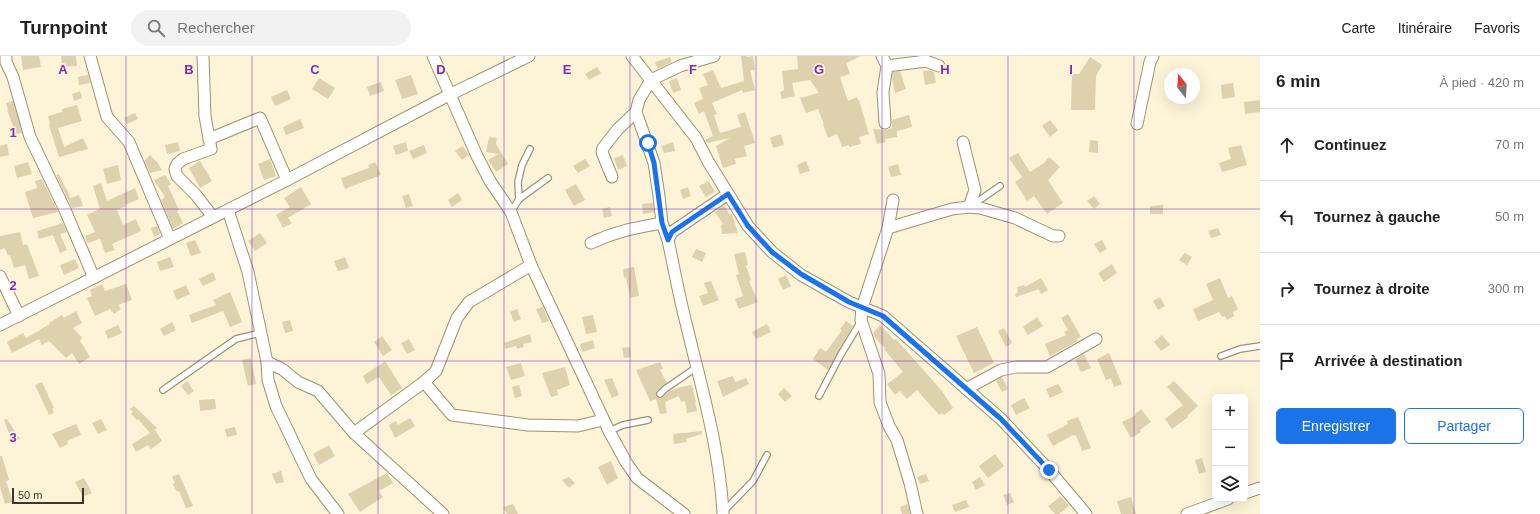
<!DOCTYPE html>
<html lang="fr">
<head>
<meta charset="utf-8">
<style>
	:root { --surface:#fff; --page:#f2f2f2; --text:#222; --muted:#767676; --line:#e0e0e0; --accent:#1a73e8 }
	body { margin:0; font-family:Helvetica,sans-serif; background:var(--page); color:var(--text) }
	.controls { position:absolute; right:12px; bottom:12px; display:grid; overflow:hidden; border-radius:6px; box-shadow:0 4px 16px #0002 }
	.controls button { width:36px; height:36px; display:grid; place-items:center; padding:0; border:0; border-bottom:1px solid var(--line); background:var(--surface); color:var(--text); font:20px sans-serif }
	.compass { position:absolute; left:1164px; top:12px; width:36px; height:36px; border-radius:50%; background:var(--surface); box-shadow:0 4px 16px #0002; rotate:343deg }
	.scale { position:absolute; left:12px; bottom:10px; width:72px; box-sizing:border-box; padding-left:4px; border:2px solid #3c3729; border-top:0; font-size:11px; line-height:14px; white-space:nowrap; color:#3c3729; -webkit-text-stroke:3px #fdf4d7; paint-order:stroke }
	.stop { position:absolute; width:12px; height:12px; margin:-9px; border:3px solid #1a73e8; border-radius:50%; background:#fff }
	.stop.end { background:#1a73e8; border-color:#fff; box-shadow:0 1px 4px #0008 }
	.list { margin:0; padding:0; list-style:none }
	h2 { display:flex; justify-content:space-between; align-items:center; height:52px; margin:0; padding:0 16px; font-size:17px }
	h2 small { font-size:13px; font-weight:400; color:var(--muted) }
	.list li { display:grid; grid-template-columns:26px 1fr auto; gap:12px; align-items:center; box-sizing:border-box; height:72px; padding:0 16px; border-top:1px solid var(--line) }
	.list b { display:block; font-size:15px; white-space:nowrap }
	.list em { font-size:13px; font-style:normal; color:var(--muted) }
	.actions { display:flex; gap:8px; padding:12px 16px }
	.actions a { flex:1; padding:9px 0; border:1px solid var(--accent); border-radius:6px; text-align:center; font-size:14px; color:var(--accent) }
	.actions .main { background:var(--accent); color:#fff }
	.icon { flex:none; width:22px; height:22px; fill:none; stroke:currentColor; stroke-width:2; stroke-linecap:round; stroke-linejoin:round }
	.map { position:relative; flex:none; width:1260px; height:458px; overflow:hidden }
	header { display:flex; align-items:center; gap:24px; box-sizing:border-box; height:56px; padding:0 20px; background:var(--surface); border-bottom:1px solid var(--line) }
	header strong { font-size:19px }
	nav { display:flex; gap:22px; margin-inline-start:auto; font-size:14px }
	.search { width:280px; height:36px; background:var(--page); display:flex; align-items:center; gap:10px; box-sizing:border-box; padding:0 14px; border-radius:22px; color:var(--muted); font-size:15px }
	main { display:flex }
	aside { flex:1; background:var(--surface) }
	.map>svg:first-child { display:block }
	.building { fill:#ddd1ae }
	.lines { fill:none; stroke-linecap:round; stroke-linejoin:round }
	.service-casing { stroke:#9d9271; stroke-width:8 }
	.minor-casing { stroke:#9d9271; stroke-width:13 }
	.service { stroke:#fff; stroke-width:5.5 }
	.minor { stroke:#fff; stroke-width:11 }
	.route { stroke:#1a73e8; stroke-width:5 }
	.grid { fill:none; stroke:#7b2cbf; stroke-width:1; stroke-opacity:0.55 }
	.grid-label { font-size:13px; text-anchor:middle; font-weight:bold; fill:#7b2cbf; stroke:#fdf4d7; stroke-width:3.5; stroke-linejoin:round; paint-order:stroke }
</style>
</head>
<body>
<header>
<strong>Turnpoint</strong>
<div class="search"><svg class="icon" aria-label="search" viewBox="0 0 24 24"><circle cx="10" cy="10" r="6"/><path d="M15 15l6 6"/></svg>Rechercher</div>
<nav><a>Carte</a><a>Itinéraire</a><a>Favoris</a></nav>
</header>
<main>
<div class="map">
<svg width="1260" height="458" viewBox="0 0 1260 458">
	<rect width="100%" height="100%" fill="#fdf4d7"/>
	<g class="building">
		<path d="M21,0h18l2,11 -18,3z"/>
		<path d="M61,0h15l1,10 -15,1z"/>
		<path d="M741,0h5l1,1 6,-1 2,14h-5l5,20 -12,3 -1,-3 -30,13 5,11 -3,1 6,18 21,-6 -4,-12 8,-3 10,31 -11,3 3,10 -12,3 1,5 -13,4 -7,-22 14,-8 -23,5 -2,-3 8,-4 -9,-25 -5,3 -5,-11 9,-4 -4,-11 9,-3 -5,-11 10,-4 8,18 23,-7z"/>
		<path d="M797,0h64l-15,7 4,11 -10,3 8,24 9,-4 1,3h1l10,34 -10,3 2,7 -12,3v-2l-7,2 -5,-13 -9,4 -5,-14h1l-6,-15 -12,4 -6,-15 19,-5 -9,-13 -18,3 3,13 -13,3 -2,-7 4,-2 -2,-19 16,-2z"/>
		<path d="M670,1l2,5 -14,7 -3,-7z"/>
		<path d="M1090,1l12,8 -6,11 -1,34h-24l1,-36h7z"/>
		<path d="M597,11l4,6 -12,7 -4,-6z"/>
		<path d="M930,14l4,2 2,11 -11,2 -2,-14z"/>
		<path d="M900,15l6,18 -11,4 -3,-14 1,-7z"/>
		<path d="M88,19l2,8 -11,2 -1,-8z"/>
		<path d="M411,19l7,19 -16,5 -7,-19z"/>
		<path d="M319,22l16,10 -7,11 -16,-10z"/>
		<path d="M677,22l4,12 -8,3 -4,-12z"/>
		<path d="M381,26l3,9 -14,5 -3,-9z"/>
		<path d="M1233,27l2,14 -13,2 -1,-14z"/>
		<path d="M287,34l4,9 -16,7 -4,-9z"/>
		<path d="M80,35l2,7 -8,3 -2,-7z"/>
		<path d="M1260,44v12l-15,2 -1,-12z"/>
		<path d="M13,45l9,32 -8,1 -1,-8 -6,-16h1l-2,-7z"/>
		<path d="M77,49l5,16 -24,7 6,19 19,-9 5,11 -29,8 -10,-32 1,-1 -2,-8 14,-4v-3z"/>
		<path d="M135,57l3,6 -11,5 -3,-6z"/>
		<path d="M909,59l3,12 -15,4v6l-12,2 1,3 -9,2 -4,-15 13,1 6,-2v-8z"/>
		<path d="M300,63l4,9 -18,7 -3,-8z"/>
		<path d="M1050,64l8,10 -8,7 -8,-11z"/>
		<path d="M781,78l3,11 -11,3 -3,-10z"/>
		<path d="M489,81l8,1 -1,6 12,20 -12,8 -8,-12 10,-6 -12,-2z"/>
		<path d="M1090,84l8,1v12l-9,-1z"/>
		<path d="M178,86l2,9 -13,3 -2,-9z"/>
		<path d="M406,86l2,9 -12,4 -3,-9z"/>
		<path d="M673,86l2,9 -11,2 -3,-7z"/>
		<path d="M7,88l2,11 -9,2v-11z"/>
		<path d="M424,89l3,8 -14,6 -4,-8z"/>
		<path d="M1241,89l6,20 -25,7 -3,-9 12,-4 -3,-11z"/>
		<path d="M463,90l6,9 -7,5 -7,-9z"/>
		<path d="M1018,97l12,19 14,-9 5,-6 11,10 -12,13 15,23 -16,11 -13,-18 -7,5 -12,-19 7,-5 -13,-19z"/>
		<path d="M150,99l7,7 5,8 -12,3 -6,-12z"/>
		<path d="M623,99l4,11 -9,4 -4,-12z"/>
		<path d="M270,103l6,17 -12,4 -6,-16z"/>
		<path d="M585,103l5,7 -12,7 -5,-7z"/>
		<path d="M200,105l12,20 -12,7 -11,-20z"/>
		<path d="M806,105l4,10 -10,3 -3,-9z"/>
		<path d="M28,106l4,12 -15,4 -3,-12z"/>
		<path d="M375,106l6,13 -36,14 -4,-11 28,-10 -1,-3z"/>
		<path d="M898,108l3,11 -10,2 -3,-10z"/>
		<path d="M118,109l3,15 -14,4 -4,-15z"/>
		<path d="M59,118l7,15h1l3,9 9,-3 4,11 -11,2 -16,-33z"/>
		<path d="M165,119l6,9 -3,2 11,24 -2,1 6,12 -10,6 -12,-29 4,-3 -11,-17z"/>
		<path d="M42,123l16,33 -25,6 -8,-26 12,-4 -2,-7z"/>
		<path d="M709,125l6,11 -9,5 -7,-11z"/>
		<path d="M101,127l6,18 28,-13 4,11 -14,6 1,1 -9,4 6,15 13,-6 5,12 -29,13 3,6 -10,3 -5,-14 -13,4 -2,-7 10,-4 -8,-17 13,-6 -7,-23z"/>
		<path d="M576,128l9,16 -11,6 -9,-16z"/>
		<path d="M301,131l10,17 -23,14 4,5 -9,5 -7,-13 14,-8 -6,-9z"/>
		<path d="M688,131l3,9 -8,3 -3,-9z"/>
		<path d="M458,137l4,7 -10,7 -4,-7z"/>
		<path d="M409,138l4,12 -7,2 -4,-12z"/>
		<path d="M1094,140l6,8 -6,5 -7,-8z"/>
		<path d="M653,147l1,9 -11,2 -1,-10z"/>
		<path d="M724,149l6,10 2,-1 6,19 -16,1 -1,-9 2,-1 -8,-12z"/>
		<path d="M1163,149v9h-13v-8z"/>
		<path d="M610,151l2,9 -8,2 -2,-9z"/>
		<path d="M63,167l4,9 -7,2 7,16 -7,3 -7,-18 -14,4 -2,-8z"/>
		<path d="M157,170l3,8 -6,3 -3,-9z"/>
		<path d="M1218,172l3,7 -10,3 -3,-7z"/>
		<path d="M20,176l3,13 4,-1 12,32 -10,3 -4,-14 -11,3 -4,-13 -2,1 -3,-8 -5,2v-14z"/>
		<path d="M260,177l7,10 -12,8 -7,-10z"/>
		<path d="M195,184l6,13 -10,3 -5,-13z"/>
		<path d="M1102,184l5,9 -7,4 -6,-9z"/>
		<path d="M696,193l10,4 -4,9 -10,-5z"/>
		<path d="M745,196l3,13 -2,1 5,14 -2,1 9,21 -19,7 -4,-10 8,-3 -7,-21 3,-1 -5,-20z"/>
		<path d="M1185,197l7,4 -5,8 -8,-5z"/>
		<path d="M170,201l4,10 -14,4 -3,-9z"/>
		<path d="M345,201l4,11 -11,3 -4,-10z"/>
		<path d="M75,203l4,9 -15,7 -4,-10z"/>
		<path d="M1112,208l5,9 -13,9 -6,-9z"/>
		<path d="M634,211l5,29 -9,2 -4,-21 -2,1 -1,-9z"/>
		<path d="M213,216l3,8 -13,6 -4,-7z"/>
		<path d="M786,219l5,11 -8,4 -5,-11z"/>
		<path d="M1041,222l7,12 -7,4 -2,-5 -23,8 -1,-3 3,-2 -1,-5 7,-2 1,2z"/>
		<path d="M1220,222l8,20 4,-2 6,13 -5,3 1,4 -7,4 -2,-4 -3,1 -3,-5 -21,9 -5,-12 20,-9 -7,-16z"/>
		<path d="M711,225l8,19 -16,6 -4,-10 9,-3 -4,-10z"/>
		<path d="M102,228l3,7 21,-7 6,16 -14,5 3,4 -7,5 -4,-5 -15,7 -8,-18 5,-2 -2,-6z"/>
		<path d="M186,229l4,9 -13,6 -4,-9z"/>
		<path d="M230,236l12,30 -12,5 -7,-16 -31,12 -3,-8 27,-10 -3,-5z"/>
		<path d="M1160,241l5,9 -7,4 -5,-9z"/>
		<path d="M543,251l6,14 -7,2 -6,-14z"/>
		<path d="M517,253l4,10 -7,3 -4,-10z"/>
		<path d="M76,255l6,12 -9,5 9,10 -2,3 10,16 -11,7 -7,-11 -6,5 -17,-17 -7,4 -3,-6 -27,14 -5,-11 16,-9 3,5 24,-14 -1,-1 13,-8 2,3z"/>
		<path d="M1068,258l13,23 -4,2 1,2 -28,15 -5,-12 21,-9 -2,-3 4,-2 -7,-12z"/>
		<path d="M593,259l4,17 -11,2 -4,-17z"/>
		<path d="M1037,261l6,9 -15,9 -5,-8z"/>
		<path d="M290,264l3,11 -8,2 -3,-11z"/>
		<path d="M846,265l7,5 -25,44 -15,-11 7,-11 6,4 16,-22 -2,-1z"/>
		<path d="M172,266l4,8 -12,6 -4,-7z"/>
		<path d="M767,268l4,8 -15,7 -4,-7z"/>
		<path d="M118,269l4,8 -14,6 -3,-8z"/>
		<path d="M880,269l14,15 2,-1 46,52 11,17 -9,7 -2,-2 -3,2 -22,-25 -10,9 -7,-8 -5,4 -8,-11 16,-12 -19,-23 1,-1 -11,-11 -1,-4z"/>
		<path d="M977,271l17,36 -20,10 -18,-37z"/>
		<path d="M1004,272l8,15 -6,4 -8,-16z"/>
		<path d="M530,278l2,8 -9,2 1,3 -7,2 -1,-3 -11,3 -1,-6z"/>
		<path d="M1162,279l8,10 -9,6 -7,-9z"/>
		<path d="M382,280l10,14 -9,6 -9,-14z"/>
		<path d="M409,283l6,11 -8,4 -6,-11z"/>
		<path d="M593,284l2,8 -13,4 -2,-8z"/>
		<path d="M630,291l1,10 -7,1 -2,-10z"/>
		<path d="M1109,297l13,31 -8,3 -3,-9 -5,2 -9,-21z"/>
		<path d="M1084,298l7,14 -10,4 -6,-13z"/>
		<path d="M251,302l5,26 -8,2 -6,-26z"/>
		<path d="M385,305l17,27 -11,7 -12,-18 -12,7 -4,-8z"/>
		<path d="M660,306l3,7 -3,1 7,13 -10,8v6l4,1 10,-8v1l9,-4 12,-2 4,17 -1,1 2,8 -10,2 -2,-12 -4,1 -2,-6 -14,6 2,11 -7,1 -4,-15 -6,2 -14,-31z"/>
		<path d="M521,307l4,13 -14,4 -5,-13z"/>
		<path d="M565,311l5,18 -13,5 1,5 -7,2 -9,-24z"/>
		<path d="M733,320l2,6 11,-4 3,6 -26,13 -6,-16z"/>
		<path d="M1002,321l6,12 -6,3 -6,-11z"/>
		<path d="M612,322l7,17 -7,3 -8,-18z"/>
		<path d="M187,325l7,10 -6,4 -7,-9z"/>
		<path d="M1174,325l24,25 -11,10 1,1 -16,12 -7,-10 18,-14 -16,-18z"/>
		<path d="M42,326l12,26h-2l2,5 -5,2 -14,-30z"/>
		<path d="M1058,328l5,8 -13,6 -4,-9z"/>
		<path d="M519,329l3,11 -7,2 -3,-11z"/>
		<path d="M784,332l8,8 -7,6 -7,-8z"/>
		<path d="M1024,342l6,10 -14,7 -5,-10z"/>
		<path d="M215,343l1,10 -16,2 -1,-11z"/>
		<path d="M134,350l23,22 -4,3 2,-1 7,11 -11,8 -3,-4 -12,7 -4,-8 18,-11 -12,-14 -1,1 -6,-6 2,-2 -3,-3z"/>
		<path d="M1141,353l10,13 -11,8 1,2 -10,6 -9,-16 14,-7 -1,-1z"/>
		<path d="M1078,361l13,31 -9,3 -6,-16 -2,1 -1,-1 -20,11 -6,-11 21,-11 -1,-3z"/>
		<path d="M410,362l5,8 -20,12 -6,-13 7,-4 2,4z"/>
		<path d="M7,363l13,20 -8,3 -8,-22z"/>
		<path d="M101,363l6,11 -9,4 -6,-11z"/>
		<path d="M76,368l5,11 -14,6 1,3 -8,4 -8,-14z"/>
		<path d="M235,371l2,8 -10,2 -2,-8z"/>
		<path d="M702,375v3l-16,5 1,3 -13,2 -1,-10z"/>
		<path d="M329,389l6,11 -16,9 -6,-11z"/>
		<path d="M995,398l9,12 -16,12 -9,-12z"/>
		<path d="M0,400h2l7,24 -3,1 7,21 -8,2 -5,-17z"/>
		<path d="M1202,402l4,14 -7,2 -4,-14z"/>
		<path d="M611,405l7,17 -11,7 -9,-18z"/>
		<path d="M281,415l3,11 -8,2 -4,-10z"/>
		<path d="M387,417l6,10 -14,8 4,6 -23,15 -12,-18z"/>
		<path d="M179,418l14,32 -7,2 -7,-17 -2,1 -4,-8 2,-1 -3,-6z"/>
		<path d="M926,418l3,7 -9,3 -3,-7z"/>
		<path d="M569,421l6,6 -6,5 -7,-8z"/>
		<path d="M980,421l5,8 -9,5 -4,-8z"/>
		<path d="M84,422l8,15 -9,4 -8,-15z"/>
		<path d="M1010,437l4,9 -7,3 -4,-10z"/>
		<path d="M1061,440l8,10 -10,8h-4l-7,-8z"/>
		<path d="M1131,441l5,17h-15l-4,-13z"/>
		<path d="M966,444l3,7 -14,5 -3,-7z"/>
		<path d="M513,448l5,10h-11l-4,-7z"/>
		<path d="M908,448l2,10h-8l-2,-7z"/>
	</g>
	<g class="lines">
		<g class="service-casing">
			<g id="service">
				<path d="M519,143l29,-21"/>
				<path d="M971,150l29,-20"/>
				<path d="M511,156l8,-13 -1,-17 4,-17 8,-16"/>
				<path d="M1221,300l19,-7 20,-3"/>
				<path d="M163,334l73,-51 24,-6"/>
				<path d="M660,338l5,-5 32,-22"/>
				<path d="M819,340l21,-40 21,-35"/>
				<path d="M609,375l14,-6 25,-5"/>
				<path d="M723,456l30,-31 14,-26"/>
			</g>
		</g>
		<g class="minor-casing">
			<g id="minor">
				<path d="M6,0v6l7,15 17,60 35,73 29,68"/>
				<path d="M90,0l17,61 22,25 41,97"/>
				<path d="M203,0l2,60 6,33 -28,10 -6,5 -2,5 2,7 19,19 17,22"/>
				<path d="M433,0l44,100 13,25 21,31 20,53 78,166 17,31 11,16 47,36"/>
				<path d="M632,0l64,82 13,25 39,63 24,26 29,23 48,27 34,14 118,103 48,51 37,44"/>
				<path d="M882,0l5,10 -4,26 2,31"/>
				<path d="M887,10l39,-5 13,5"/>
				<path d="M1137,68l13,-62 3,-6"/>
				<path d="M209,83l51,-21 27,62"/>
				<path d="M963,86l12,48 -6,17"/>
				<path d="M612,121l-10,-25 1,-4 15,-19 18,-17"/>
				<path d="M893,144l-5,28 -26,80 -1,12 18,54 1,28 9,24 8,14 13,43 7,31"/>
				<path d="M228,154l20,62 19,90 15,7 16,13 20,9 36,42 89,81"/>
				<path d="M888,172l64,-19 17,-2 11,1 35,10 38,18h6"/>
				<path d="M668,184l-6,-17 -3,-27 -5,-33 -18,-51 3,-12 12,-20 29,-14 34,-10"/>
				<path d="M591,187c25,-12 44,-15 71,-20"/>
				<path d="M0,220l19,40"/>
				<path d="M0,269l287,-145 162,-85 80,-39"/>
				<path d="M267,306l1,18 8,26 35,73 27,35"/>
				<path d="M424,326l28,33 76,10 50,1 25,-6"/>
				<path d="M966,333l35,-19 15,-3h31l49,-28"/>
				<path d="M354,377l70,-51 12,-11 21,-53 12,-16 62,-37"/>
				<path d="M1245,437l15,-5"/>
				<path d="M723,458c-3,-65 -22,-128 -37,-191 -7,-27 -12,-55 -18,-83l4,-8 56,-38"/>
				<path d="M1187,458l41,-15"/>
			</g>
		</g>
		<use href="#service" class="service"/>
		<use href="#minor" class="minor"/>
	</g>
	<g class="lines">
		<path class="route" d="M648,87l6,20 8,60 6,17 4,-8 56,-38 20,32 24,26 29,22 48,28 34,14 118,103 48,51"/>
	</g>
	<path class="grid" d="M126,0v458M252,0v458M378,0v458M504,0v458M630,0v458M756,0v458M882,0v458M1008,0v458M1134,0v458M0,153h1260M0,305h1260"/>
	<g class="grid-label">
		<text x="63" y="18">A</text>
		<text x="189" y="18">B</text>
		<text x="315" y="18">C</text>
		<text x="441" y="18">D</text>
		<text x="567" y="18">E</text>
		<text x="693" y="18">F</text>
		<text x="819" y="18">G</text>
		<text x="945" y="18">H</text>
		<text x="1071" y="18">I</text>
		<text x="13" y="81">1</text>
		<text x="13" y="234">2</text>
		<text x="13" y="386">3</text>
	</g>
</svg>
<div class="controls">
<button>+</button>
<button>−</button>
<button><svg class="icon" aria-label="layers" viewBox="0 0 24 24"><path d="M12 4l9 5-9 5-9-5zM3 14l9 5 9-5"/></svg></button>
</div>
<svg class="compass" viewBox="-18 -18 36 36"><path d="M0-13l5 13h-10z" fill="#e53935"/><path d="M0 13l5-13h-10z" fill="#767676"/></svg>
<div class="scale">50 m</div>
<div class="stop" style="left:648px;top:87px"></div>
<div class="stop end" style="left:1049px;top:414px"></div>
</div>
<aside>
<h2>6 min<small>À pied · 420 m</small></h2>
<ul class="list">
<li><svg class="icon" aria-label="ahead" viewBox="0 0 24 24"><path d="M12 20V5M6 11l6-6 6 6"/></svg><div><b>Continuez</b></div><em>70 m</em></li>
<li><svg class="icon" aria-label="left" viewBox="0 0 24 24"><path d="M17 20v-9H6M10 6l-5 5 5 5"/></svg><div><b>Tournez à gauche</b></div><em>50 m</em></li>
<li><svg class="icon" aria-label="right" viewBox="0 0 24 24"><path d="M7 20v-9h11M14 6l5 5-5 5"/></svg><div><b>Tournez à droite</b></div><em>300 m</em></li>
<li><svg class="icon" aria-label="arrive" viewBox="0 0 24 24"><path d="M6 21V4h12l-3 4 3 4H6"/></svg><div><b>Arrivée à destination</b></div></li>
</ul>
<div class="actions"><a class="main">Enregistrer</a><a>Partager</a></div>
</aside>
</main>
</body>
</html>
